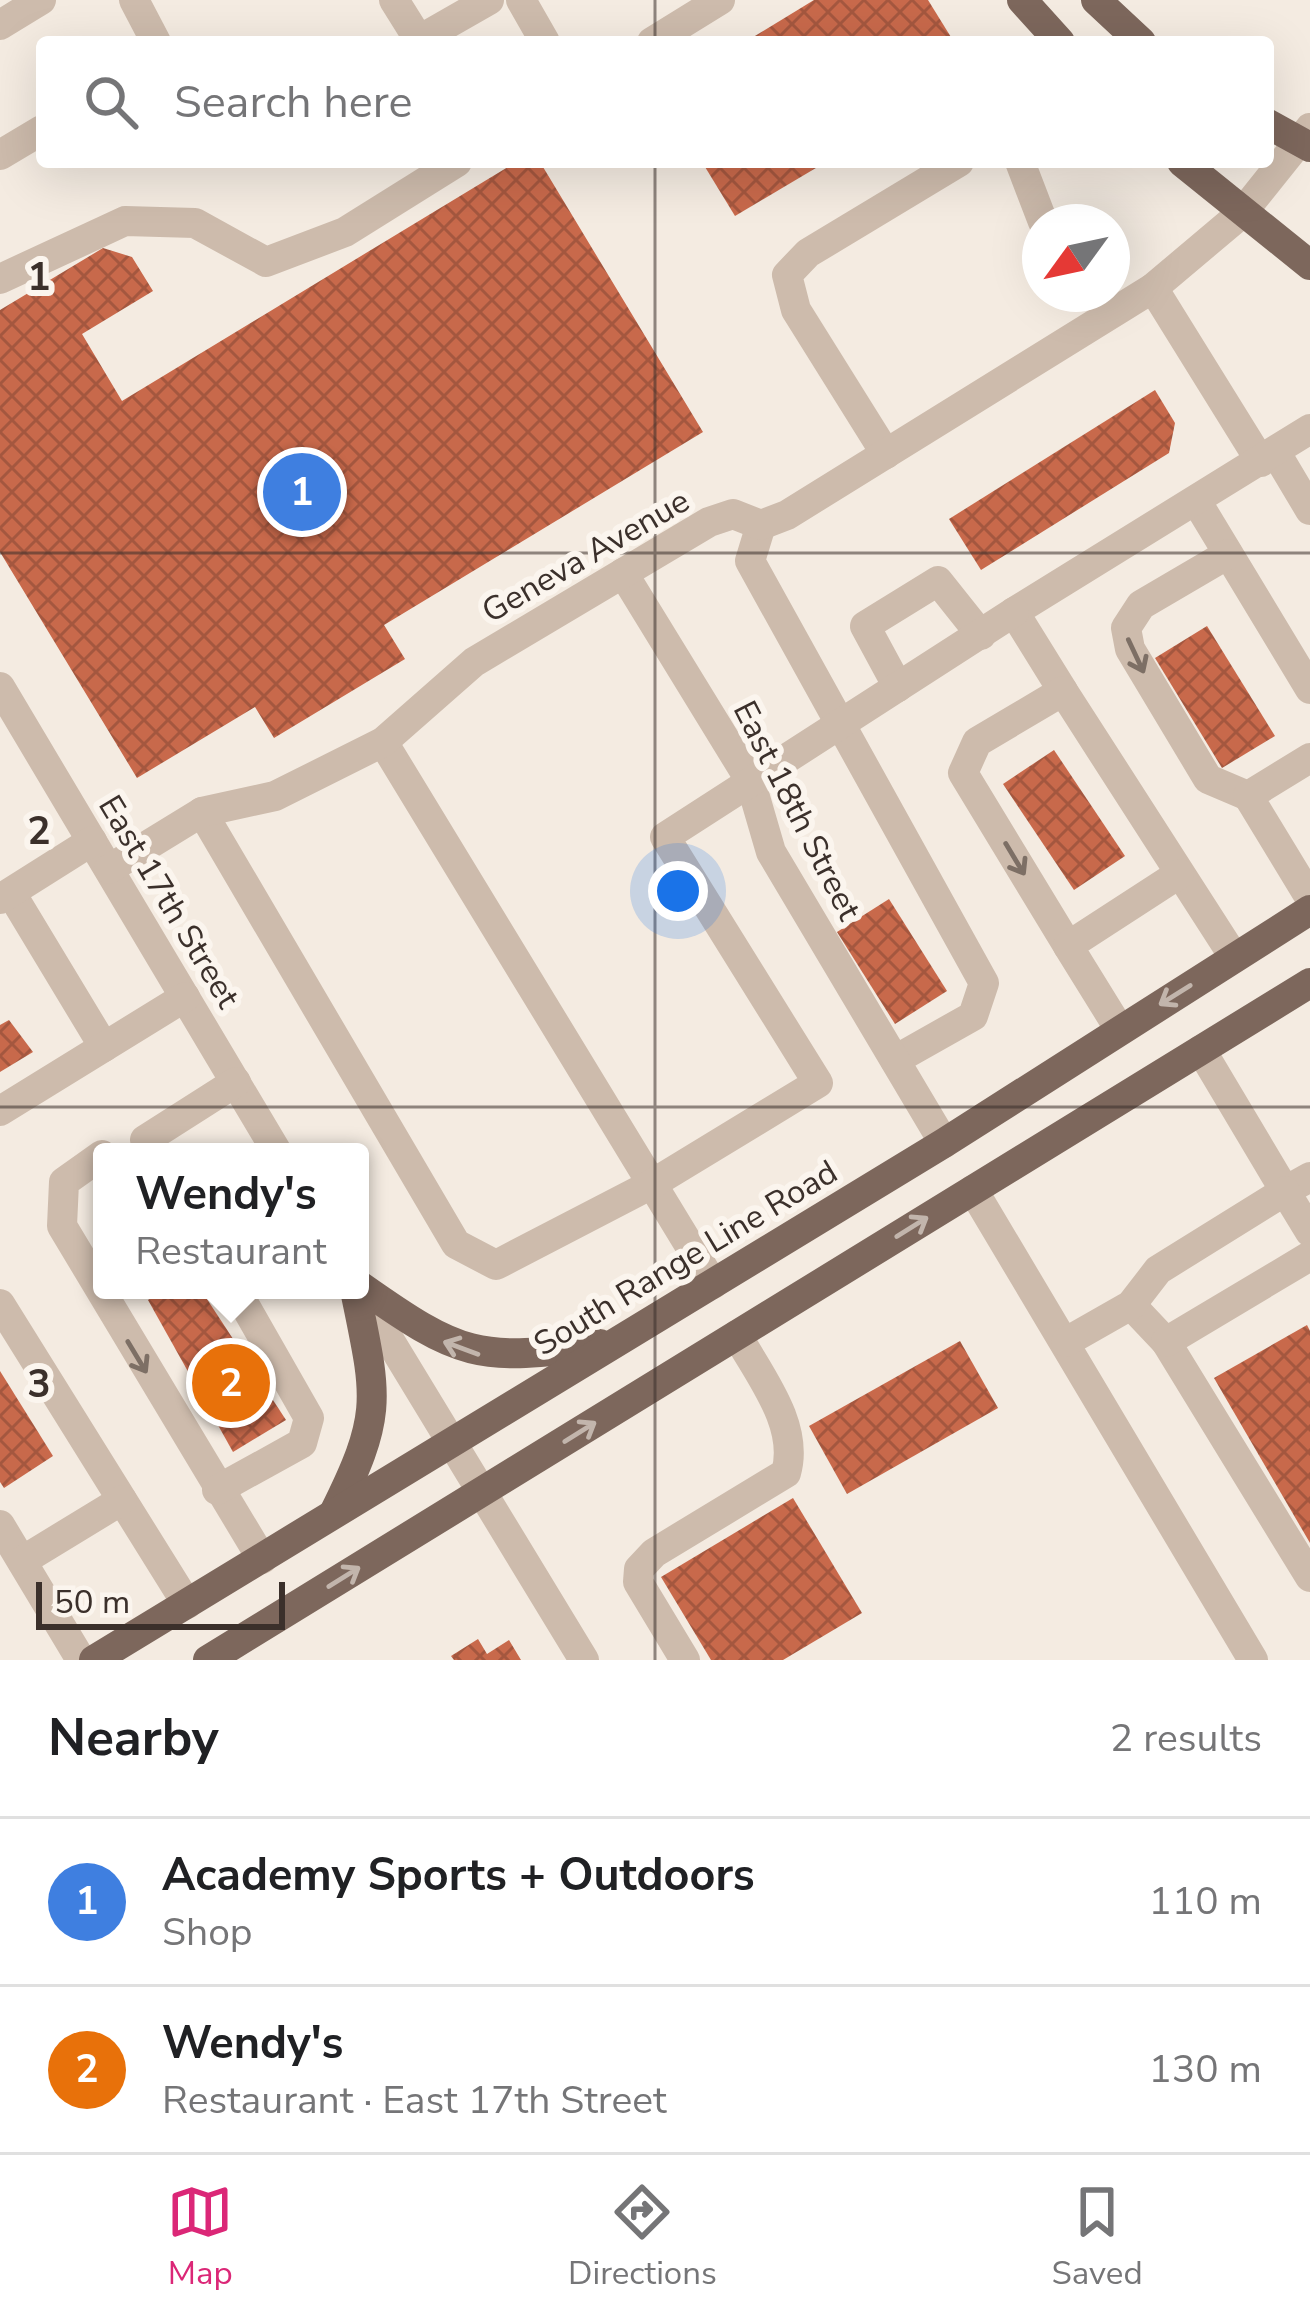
<!DOCTYPE html>
<html lang="en">
<head>
<meta charset="utf-8">
<style>
	:root { --surface:#fff; --page:#f6f6f6; --text:#202124; --muted:#757577; --line:#e0e0e0; --accent:#db2777 }
	body { margin:0; font-family:"Nunito Sans",sans-serif; background:var(--page); color:var(--text) }
	.compass { position:absolute; left:1022px; top:204px; width:108px; height:108px; border-radius:50%; background:var(--surface); box-shadow:0 12px 48px #0002; rotate:237deg }
	.scale { position:absolute; left:36px; bottom:30px; width:249px; box-sizing:border-box; padding-left:12px; border:6px solid #3b302b; border-top:0; font-size:33px; line-height:42px; white-space:nowrap; color:#3b302b; -webkit-text-stroke:9px #fbf5ee; paint-order:stroke }
	.you { position:absolute; left:678px; top:891px; width:42px; height:42px; margin:-30px; border:9px solid #fff; border-radius:50%; background:#1a73e8; box-shadow:0 0 0 18px #1a73e833 }
	.badge { display:grid; place-items:center; width:78px; height:78px; border-radius:50%; background:var(--accent); color:#fff; font-size:39px; font-weight:700 }
	.pin { position:absolute; translate:-50% -50%; border:6px solid #fff; box-shadow:0 3px 12px #0006 }
	.popup { position:absolute; left:93px; top:1143px; width:276px; height:156px; box-sizing:border-box; display:grid; place-content:center; border-radius:12px; background:var(--surface); filter:drop-shadow(0 3px 9px #0005); font-size:39px; white-space:nowrap; color:var(--muted) }
	.popup b { font-size:45px; color:var(--text) }
	.popup::after { content:''; position:absolute; left:50%; top:100%; margin-left:-24px; border:24px solid transparent; border-top-color:var(--surface) }
	.list { margin:0; padding:0; list-style:none }
	h2 { display:flex; justify-content:space-between; align-items:center; height:156px; margin:0; padding:0 48px; font-size:51px }
	h2 small { font-size:39px; font-weight:400; color:var(--muted) }
	.list li { display:grid; grid-template-columns:78px 1fr auto; gap:36px; align-items:center; box-sizing:border-box; height:168px; padding:0 48px; border-top:3px solid var(--line) }
	.list b { display:block; font-size:45px; white-space:nowrap }
	.list p { margin:0; font-size:39px; white-space:nowrap; color:var(--muted) }
	.list em { font-size:39px; font-style:normal; color:var(--muted) }
	.icon { flex:none; width:66px; height:66px; fill:none; stroke:currentColor; stroke-width:2; stroke-linecap:round; stroke-linejoin:round }
	.map { position:relative; flex:none; width:1310px; height:1660px; overflow:hidden }
	.search { position:absolute; background:var(--surface); box-shadow:0 12px 48px #0002; left:36px; right:36px; top:36px; height:132px; display:flex; align-items:center; gap:30px; box-sizing:border-box; padding:0 42px; border-radius:12px; color:var(--muted); font-size:45px }
	.sheet { height:492px; background:var(--surface) }
	nav { display:flex; justify-content:space-around; align-items:center; box-sizing:border-box; height:168px; border-top:3px solid var(--line); background:var(--surface); font-size:33px; color:var(--muted) }
	nav a { display:grid; justify-items:center; gap:6px }
	nav .on { color:var(--accent) }
	.map>svg:first-child { display:block }
	.building { fill:url(#building-cross-hatch) }
	.lines { fill:none; stroke-linecap:round; stroke-linejoin:round }
	.minor { stroke:#cdbbac; stroke-width:30 }
	.major { stroke:#7d675c; stroke-width:30 }
	.oneway { stroke:#7d6f65 }
	.oneway2 { stroke:#c2b5ac }
	.grid { fill:none; stroke:#3b302b; stroke-width:3; stroke-opacity:0.55 }
	.labels { text-anchor:middle; stroke-width:12; stroke-linejoin:round; paint-order:stroke }
	.street-label { font-size:33px; fill:#3b302b; stroke:#fbf5ee }
	.grid-label { font-size:39px; text-anchor:middle; font-weight:bold; fill:#3b302b; stroke:#fbf5ee; stroke-width:12; stroke-linejoin:round; paint-order:stroke }
</style>
</head>
<body>
<div class="map">
<svg width="1310" height="1660" viewBox="0 0 1310 1660">
	<defs>
		<pattern id="building-cross-hatch" width="8" height="8" patternUnits="userSpaceOnUse" patternTransform="scale(3)"><rect width="8" height="8" fill="#c8694b"/><path d="M0 0l8 8M0 8l8-8" fill="none" stroke="#a4573f"/></pattern>
	</defs>
	<rect width="100%" height="100%" fill="#f4ebe1"/>
	<g class="building">
		<path d="M814,0h114l26,42h-209z"/>
		<path d="M516,162h24l163,270 -319,193 21,34 -131,79 -19,-31 -118,71 -137,-226v-242l103,-62 29,9 21,34 -71,43 40,67z"/>
		<path d="M702,162h124l-91,54z"/>
		<path d="M1155,390l20,33 -6,30 -188,117 -32,-51z"/>
		<path d="M1207,626l68,110 -53,32 -67,-110z"/>
		<path d="M1054,750l71,106 -51,34 -71,-106z"/>
		<path d="M889,899l58,92 -52,33 -58,-92z"/>
		<path d="M9,1020l24,32 -33,20v-47z"/>
		<path d="M164,1290h37l85,130 -53,32 -85,-152z"/>
		<path d="M1307,1325l3,6v212l-96,-165z"/>
		<path d="M960,1341l38,67 -151,86 -38,-68z"/>
		<path d="M0,1371l53,85 -49,32 -4,-6z"/>
		<path d="M793,1498l69,115 -79,47h-72l-50,-83z"/>
		<path d="M478,1639l9,15 22,-14 12,20h-67l-3,-4z"/>
	</g>
	<g class="lines">
		<g class="minor">
			<path d="M134,0l22,42"/>
			<path d="M394,0l25,40 70,-40"/>
			<path d="M521,0l24,42"/>
			<path d="M0,25l41,-25"/>
			<path d="M652,42l68,-42"/>
			<path d="M0,155l42,-25"/>
			<path d="M1020,162l23,60"/>
			<path d="M0,279l125,-58 70,2 71,39 79,-30 112,-70"/>
			<path d="M1153,288l108,174"/>
			<path d="M1276,453l34,57"/>
			<path d="M886,454l-90,-144 -9,-35 21,-22 151,-91"/>
			<path d="M1197,502l113,187"/>
			<path d="M761,525l-11,36 234,422 -11,33 -78,44"/>
			<path d="M1228,554l-87,51 -15,23 4,21 78,130 40,17"/>
			<path d="M623,573l127,207 21,72 173,291"/>
			<path d="M0,687l277,465"/>
			<path d="M898,687l-33,-61 73,-45 43,54"/>
			<path d="M1063,691l-49,-79 296,-183"/>
			<path d="M383,742l330,542"/>
			<path d="M1310,758l-62,38 62,102"/>
			<path d="M202,812l254,432 40,21 156,-81 166,-101 -153,-246 349,-225"/>
			<path d="M109,869l93,-57 73,-16 108,-54 91,-80 235,-140 24,-8 28,11 26,-10 366,-227 89,-75 68,-85"/>
			<path d="M11,893l93,154"/>
			<path d="M0,899l92,-58"/>
			<path d="M1068,946l-105,-173 14,-31 86,-51 171,266"/>
			<path d="M1120,1030l-52,-84 111,-72"/>
			<path d="M1201,1050l84,141 25,-14"/>
			<path d="M0,1111l185,-114"/>
			<path d="M145,1140l91,-58"/>
			<path d="M102,1155l-38,27 -2,44 200,333"/>
			<path d="M973,1190l280,470"/>
			<path d="M359,1290l225,370"/>
			<path d="M0,1304l187,300"/>
			<path d="M1131,1305l35,37 144,235"/>
			<path d="M1066,1342l65,-37 27,-35 127,-79 25,41"/>
			<path d="M1166,1342l144,-86"/>
			<path d="M217,1490l85,-47 7,-25 -73,-128"/>
			<path d="M0,1525l81,135"/>
			<path d="M22,1561l100,-61"/>
			<path d="M685,1660l-47,-78 1,-13 15,-16 132,-80c14,-48 -27,-98 -49,-138"/>
		</g>
		<g class="major">
			<path d="M1022,0l38,42"/>
			<path d="M1096,0l45,42"/>
			<path d="M1268,124l42,23"/>
			<path d="M1182,162l128,103"/>
			<path d="M360,1286c98,69 119,78 240,58"/>
			<path d="M334,1513c50,-100 43,-115 21,-223"/>
			<path d="M94,1660l850,-517 366,-233"/>
			<path d="M208,1660l1102,-677"/>
		</g>
	</g>
	<defs><path id="oneway-shaft" d="M-6 0H5M1.5-3L5.5 0L1.5 3" fill="none" stroke-width="1.6" stroke-linecap="round" stroke-linejoin="round" transform="scale(3)"/></defs>
	<g class="oneway">
		<use href="#oneway-shaft" transform="translate(1136 656) rotate(65)"/>
		<use href="#oneway-shaft" transform="translate(1015 859) rotate(59)"/>
		<use href="#oneway-shaft" transform="translate(137 1357) rotate(59)"/>
	</g>
	<g class="oneway2">
		<use href="#oneway-shaft" transform="translate(1175 995) rotate(148)"/>
		<use href="#oneway-shaft" transform="translate(912 1227) rotate(-32)"/>
		<use href="#oneway-shaft" transform="translate(461 1348) rotate(-160)"/>
		<use href="#oneway-shaft" transform="translate(580 1432) rotate(-32)"/>
		<use href="#oneway-shaft" transform="translate(344 1577) rotate(-32)"/>
	</g>
	<path class="grid" d="M655,0v42M655,162v1498M0,553h1310M0,1107h1310"/>
	<g class="labels">
		<g class="street-label">
			<text transform="translate(585 555) rotate(-30)" y="12">Geneva Avenue</text>
			<text transform="translate(798 810) rotate(63)" y="12">East 18th Street</text>
			<text transform="translate(170 901) rotate(59)" y="12">East 17th Street</text>
			<text transform="translate(685 1257) rotate(-31)" y="12">South Range Line Road</text>
		</g>
	</g>
	<g class="grid-label">
		<text x="39" y="290">1</text>
		<text x="39" y="844">2</text>
		<text x="39" y="1397">3</text>
	</g>
</svg>
<svg class="compass" viewBox="-18 -18 36 36"><path d="M0-13l5 13h-10z" fill="#e53935"/><path d="M0 13l5-13h-10z" fill="#757577"/></svg>
<div class="scale">50 m</div>
<div class="you"></div>
<div class="pin badge" style="left:302px;top:492px;background:#3f7fe0">1</div>
<div class="pin badge" style="left:231px;top:1383px;background:#e8710a">2</div>
<div class="popup"><b>Wendy's</b>Restaurant</div>
<div class="search"><svg class="icon" aria-label="search" viewBox="0 0 24 24"><circle cx="10" cy="10" r="6"/><path d="M15 15l6 6"/></svg>Search here</div>
</div>
<section class="sheet">
<h2>Nearby<small>2 results</small></h2>
<ul class="list">
<li><span class="badge" style="background:#3f7fe0">1</span><div><b>Academy Sports + Outdoors</b><p>Shop</p></div><em>110 m</em></li>
<li><span class="badge" style="background:#e8710a">2</span><div><b>Wendy's</b><p>Restaurant · East 17th Street</p></div><em>130 m</em></li>
</ul>
</section>
<nav>
<a class="on"><svg class="icon" aria-label="map" viewBox="0 0 24 24"><path d="M3 6l6-2 6 2 6-2v14l-6 2-6-2-6 2zM9 4v14M15 6v14"/></svg>Map</a>
<a><svg class="icon" aria-label="directions" viewBox="0 0 24 24"><path d="M12 3l9 9-9 9-9-9zM9 14v-3h6M13 9l2 2-2 2"/></svg>Directions</a>
<a><svg class="icon" aria-label="saved" viewBox="0 0 24 24"><path d="M7 4h10v16l-5-4-5 4z"/></svg>Saved</a>
</nav>
</body>
</html>
